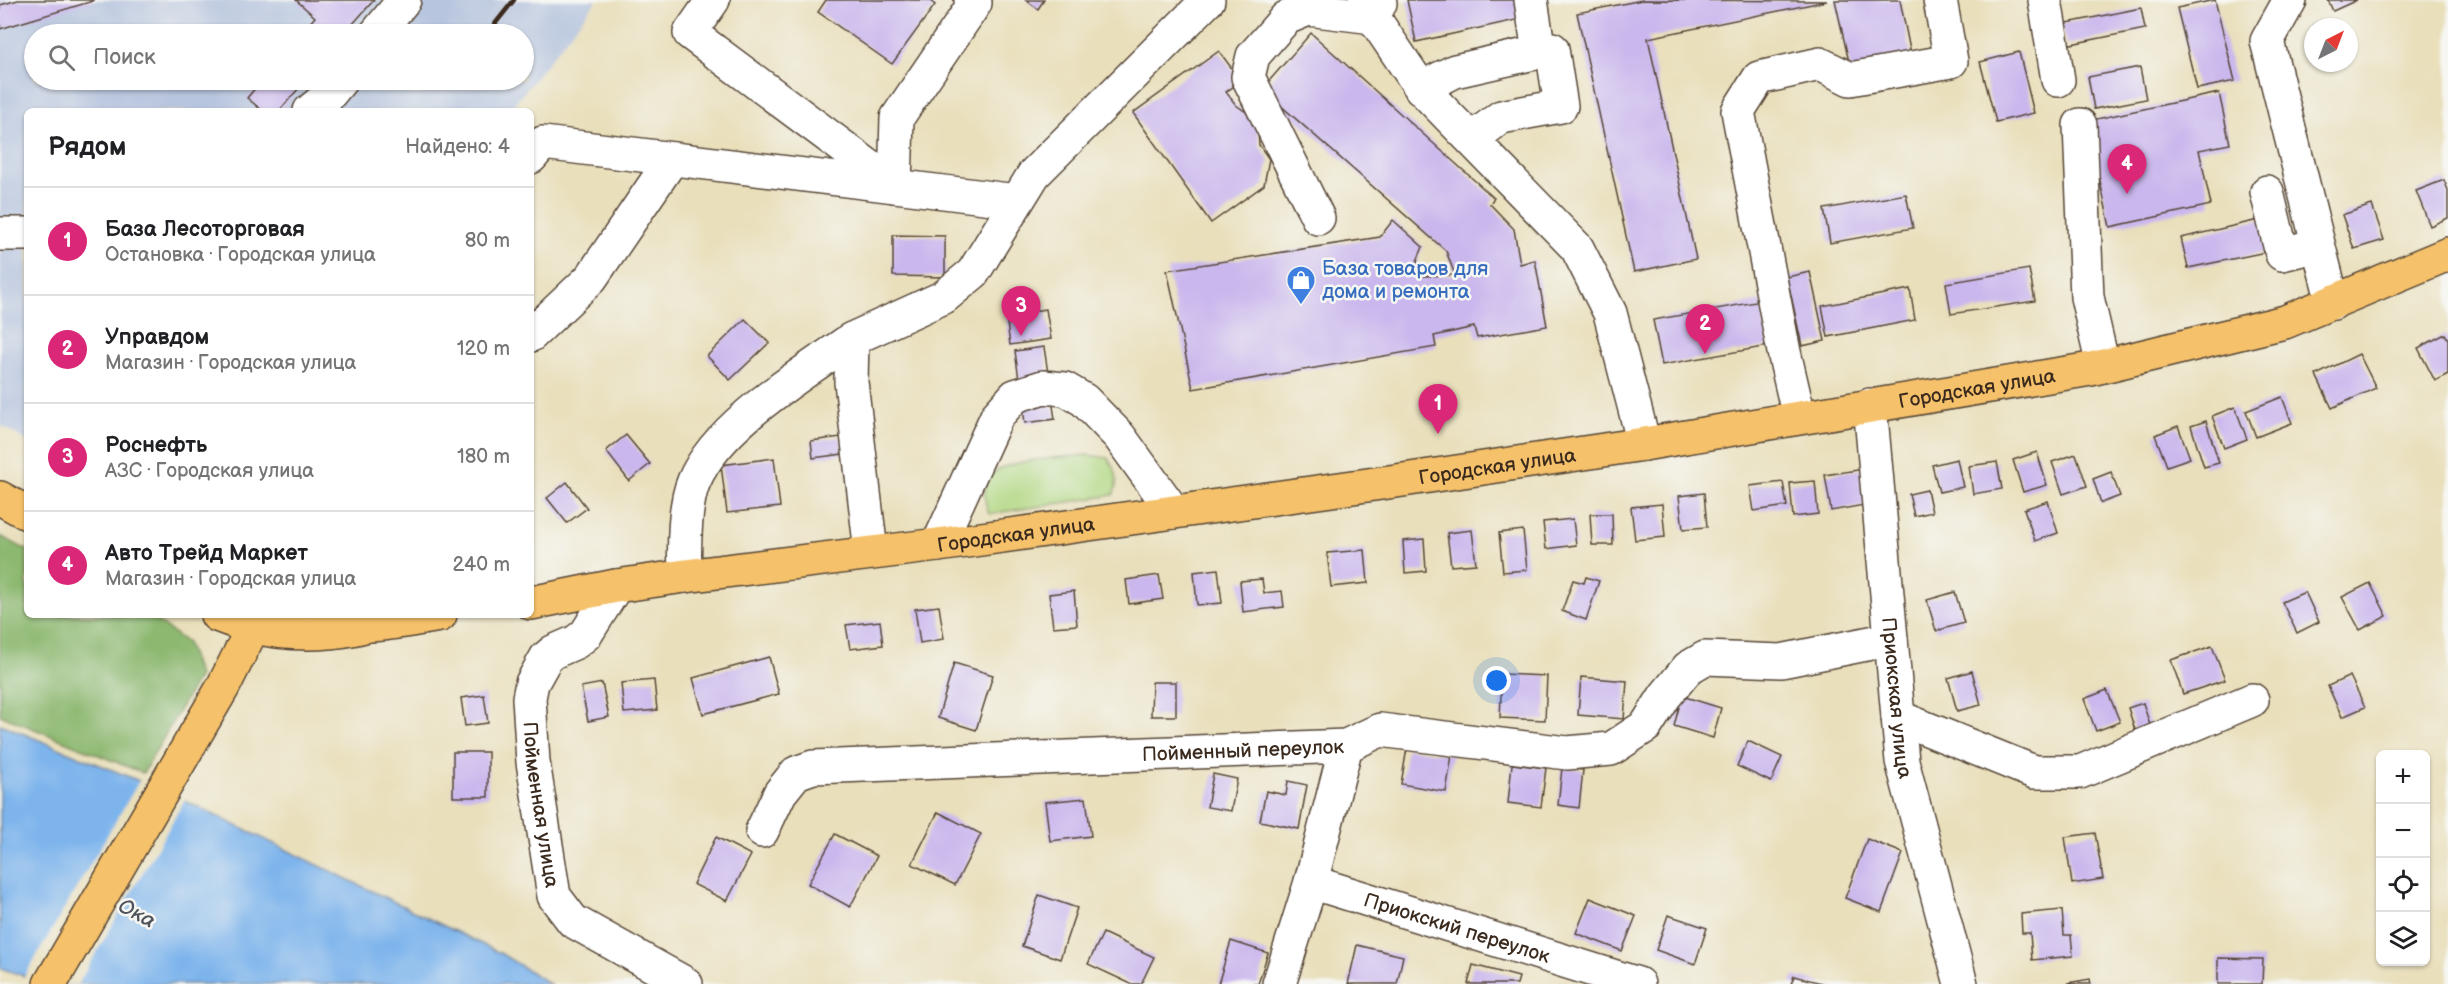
<!DOCTYPE html>
<html lang="ru">
<head>
<meta charset="utf-8">
<style>
	:root { --surface:#fff; --page:#f2f2f2; --text:#202124; --muted:#757577; --line:#e0e0e0; --accent:#db2777 }
	body { margin:0; font-family:"Balsamiq Sans",sans-serif; background:var(--page); color:var(--text) }
	.controls { position:absolute; right:18px; bottom:18px; display:grid; overflow:hidden; border-radius:9px; box-shadow:0 2px 4px #0004 }
	.controls button { width:54px; height:54px; display:grid; place-items:center; padding:0; border:0; border-bottom:2px solid var(--line); background:var(--surface); color:var(--text); font:30px sans-serif }
	.compass { position:absolute; left:2304px; top:18px; width:54px; height:54px; border-radius:50%; background:var(--surface); box-shadow:0 2px 4px #0004; rotate:42deg }
	.you { position:absolute; left:1497px; top:681px; width:21px; height:21px; margin:-15px; border:4px solid #fff; border-radius:50%; background:#1a73e8; box-shadow:0 0 0 9px #1a73e833 }
	.badge { display:grid; place-items:center; width:39px; height:39px; border-radius:50%; background:var(--accent); color:#fff; font-size:20px; font-weight:700 }
	.pin { position:absolute; translate:-50% -50px; filter:drop-shadow(0 2px 3px #0008) }
	.pin::after { content:''; position:absolute; top:32px; width:21px; height:18px; background:inherit; clip-path:polygon(0 0,100% 0,50% 100%) }
	.list { margin:0; padding:0; list-style:none }
	h2 { display:flex; justify-content:space-between; align-items:center; height:78px; margin:0; padding:0 24px; font-size:26px }
	h2 small { font-size:20px; font-weight:400; color:var(--muted) }
	.list li { display:grid; grid-template-columns:39px 1fr auto; gap:18px; align-items:center; box-sizing:border-box; height:108px; padding:0 24px; border-top:2px solid var(--line) }
	.list b { display:block; font-size:22px; white-space:nowrap }
	.list p { margin:0; font-size:20px; white-space:nowrap; color:var(--muted) }
	.list em { font-size:20px; font-style:normal; color:var(--muted) }
	.icon { flex:none; width:33px; height:33px; fill:none; stroke:currentColor; stroke-width:2; stroke-linecap:round; stroke-linejoin:round }
	.map { position:relative; flex:none; width:2448px; height:984px; overflow:hidden }
	.search { position:absolute; background:var(--surface); box-shadow:0 2px 4px #0004; left:24px; top:24px; width:510px; height:66px; display:flex; align-items:center; gap:15px; box-sizing:border-box; padding:0 21px; border-radius:33px; color:var(--muted); font-size:22px }
	.panel { position:absolute; background:var(--surface); box-shadow:0 2px 4px #0004; left:24px; top:108px; width:510px; height:510px; border-radius:9px }
	.map>svg:first-child { display:block }
	.industrial { fill:#b7c5de; fill-rule:evenodd }
	.green { fill:#b1d781; stroke:#768050; stroke-width:1.5 }
	.forest { fill:#8cb86f; stroke:#647146; stroke-width:1.5 }
	.water { fill:#7db4ec; stroke:#5c6f85; stroke-width:1.5 }
	.pier { fill:#e9dfbb }
	.building { fill:#cab7ed }
	.lines { fill:none; stroke-linecap:round; stroke-linejoin:round }
	.minor-casing { stroke:#554536; stroke-width:36 }
	.major-casing { stroke:#554536; stroke-width:36 }
	.highway-casing { stroke:#554536; stroke-width:36 }
	.minor { stroke:#fff; stroke-width:33 }
	.major { stroke:#f5c16b; stroke-width:33 }
	.highway { stroke:#f5c16b; stroke-width:33 }
	.rail { stroke:#3b2a1e; stroke-width:4.5 }
	.labels { text-anchor:middle; stroke-width:5; stroke-linejoin:round; paint-order:stroke }
	.shop-label { font-size:20px; fill:#366cbe; stroke:#f6f6f2; text-anchor:start }
	.street-label { font-size:20px; fill:#3b2a1e; stroke:#f6f6f2 }
	.water-label { font-size:21px; font-style:italic; fill:#4f535c; stroke:#f6f6f2 }
</style>
</head>
<body>
<div class="map">
<svg width="2448" height="984" viewBox="0 0 2448 984">
	<rect width="100%" height="100%" fill="#f6f6f2"/>
	<filter id="ink" filterUnits="userSpaceOnUse"><feTurbulence type="fractalNoise" baseFrequency=".0167" numOctaves="2"/><feDisplacementMap in="SourceGraphic" scale="12" xChannelSelector="R" yChannelSelector="G"/><feConvolveMatrix kernelMatrix="1 2 1 2 8 2 1 2 1" color-interpolation-filters="sRGB"/></filter>
	<filter id="wash" filterUnits="userSpaceOnUse"><feTurbulence type="fractalNoise" baseFrequency=".008" numOctaves="4" result="noise"/><feDisplacementMap in="SourceGraphic" scale="24" xChannelSelector="R" yChannelSelector="G"/><feGaussianBlur stdDeviation="1.35" result="paint"/><feColorMatrix in="noise" values="0 0 0 0 0 0 0 0 0 0 0 0 0 0 0 0 0 1.4 0 .05"/><feComposite in="paint" operator="in"/></filter>
	<g filter="url(#wash)">
		<rect width="100%" height="100%" fill="#e9dfbb"/>
		<path class="industrial" d="M0,0h597l-88,111h-482v330l-27,-16zM34,34h490v46h-490z"/>
		<path class="green" d="M1087,455l21,3c8,12 12,23 5,37l-124,19c-5,-11 -7,-31 3,-40 19,-16 70,-16 95,-19z"/>
		<path class="forest" d="M0,536l27,14v65h122l38,28 12,33 -56,97 -143,-58z"/>
		<path class="water" d="M0,724l171,70 329,159 50,31h-502l-48,-16z"/>
		<path class="pier" d="M141,778l45,20 -108,186h-39l-16,-5z"/>
		<g id="blocks">
			<g class="building">
				<path d="M18,0h75v1l-93,28v-24z"/>
				<path d="M296,0h78l-30,34h-44l15,-17z"/>
				<path d="M826,0h103l6,5 -43,59 -74,-52z"/>
				<path d="M1026,0h18l-6,9z"/>
				<path d="M1407,0h114l4,18 -109,24z"/>
				<path d="M1642,0l185,1 -179,37 48,221 -62,13 -57,-259z"/>
				<path d="M1835,0h65l12,60 -61,11z"/>
				<path d="M2215,0l20,81 -38,8 -20,-81z"/>
				<path d="M2328,0h29l-24,11z"/>
				<path d="M2141,8l4,21 -79,16 -4,-21z"/>
				<path d="M1311,33l183,165 -4,6 24,25 6,35 15,-4 12,66 -70,12 -3,-11 -40,9 2,11 -243,42 -26,-119 213,-33 13,-17 30,27 -6,14 4,15 34,-1 -9,-24 -184,-162z"/>
				<path d="M1219,51l22,30 -15,11 10,13 10,7 12,18 1,15 10,14 -5,26 -53,38 -78,-110z"/>
				<path d="M2019,52l15,61 -38,9 -16,-60z"/>
				<path d="M2140,67l6,32 -52,10 -6,-32z"/>
				<path d="M262,80h44l-27,31h-16l-16,-13z"/>
				<path d="M2219,93l11,51 -31,6 12,55 -101,22 -23,-106z"/>
				<path d="M2444,180l4,10v28l-18,8 -14,-35z"/>
				<path d="M1906,194l7,34 -83,15 -6,-34z"/>
				<path d="M2372,205l12,35 -30,9 -12,-34z"/>
				<path d="M2263,219l8,32 -83,17 -7,-30z"/>
				<path d="M893,235l52,1v41l-52,-1z"/>
				<path d="M2029,269l6,32 -84,13 -5,-31z"/>
				<path d="M1810,272l15,69 -23,5 -15,-69z"/>
				<path d="M1910,289l5,31 -87,17 -6,-31z"/>
				<path d="M1761,301l8,45 -107,19 -9,-45z"/>
				<path d="M1046,309l5,30 -41,6 -4,-30z"/>
				<path d="M745,319l24,24 -39,37 -23,-24z"/>
				<path d="M2445,334l3,5v35l-13,7 -17,-33z"/>
				<path d="M1044,347l11,72 -30,4 -10,-72z"/>
				<path d="M2359,354l17,34 -44,20 -16,-33z"/>
				<path d="M2282,397l10,26 -36,14 -10,-26z"/>
				<path d="M2235,407l12,32 -23,9 -12,-32z"/>
				<path d="M2206,421l13,42 -15,4 -13,-41z"/>
				<path d="M2178,426l12,32 -23,8 -12,-31z"/>
				<path d="M626,435l24,29 -21,17 -23,-30z"/>
				<path d="M841,437l2,17 -30,4 -2,-17z"/>
				<path d="M2037,452l10,33 -24,7 -10,-32z"/>
				<path d="M2076,454l11,32 -24,8 -11,-32z"/>
				<path d="M774,458l6,49 -53,6 -6,-48z"/>
				<path d="M1957,459l6,28 -24,5 -7,-27z"/>
				<path d="M1997,462l5,27 -29,5 -4,-28z"/>
				<path d="M1864,469l6,35 -39,7 -6,-36z"/>
				<path d="M2111,472l9,24 -19,7 -8,-24z"/>
				<path d="M1815,481l3,33 -25,3 -3,-34z"/>
				<path d="M567,482l20,26 -20,15 -20,-25z"/>
				<path d="M1783,482l4,24 -33,5 -4,-25z"/>
				<path d="M1927,490l5,22 -18,4 -5,-22z"/>
				<path d="M1704,493l3,34 -24,2 -4,-33z"/>
				<path d="M2048,501l10,32 -23,8 -11,-32z"/>
				<path d="M1662,504l3,33 -30,3 -4,-33z"/>
				<path d="M1590,514h22l1,31h-21z"/>
				<path d="M1573,519l3,26 -30,4 -3,-27z"/>
				<path d="M1472,530l4,34 -25,2 -4,-33z"/>
				<path d="M1523,530l4,40 -24,2 -4,-39z"/>
				<path d="M1424,539l2,32 -21,2 -2,-32z"/>
				<path d="M1365,550l3,33 -37,4 -4,-34z"/>
				<path d="M1218,569l4,34 -25,2 -3,-33z"/>
				<path d="M1159,575l4,24 -34,5 -3,-24z"/>
				<path d="M1586,577l13,4 -13,39 -24,-9 11,-31 11,3z"/>
				<path d="M1262,579l2,14 18,-2 2,16 -41,5 -3,-31z"/>
				<path d="M2370,583l17,33 -27,14 -18,-33z"/>
				<path d="M1074,591l3,34 -24,2 -4,-33z"/>
				<path d="M1955,592l9,31 -28,8 -9,-31z"/>
				<path d="M2305,592l14,30 -22,11 -15,-31z"/>
				<path d="M939,606l5,33 -24,4 -5,-34z"/>
				<path d="M880,621l3,24 -33,4 -4,-24z"/>
				<path d="M2212,646l13,34 -42,14 -12,-34z"/>
				<path d="M769,657l10,37 -76,20 -10,-36z"/>
				<path d="M954,663l39,12 -17,55 -38,-12z"/>
				<path d="M1972,671l9,34 -24,6 -9,-33z"/>
				<path d="M1502,674l45,2 -2,44 -45,-2z"/>
				<path d="M2350,676l15,31 -23,10 -14,-31z"/>
				<path d="M1581,677l46,4 -3,38 -46,-4z"/>
				<path d="M654,680l3,30 -33,3 -3,-30z"/>
				<path d="M1152,682h24v34h-25z"/>
				<path d="M602,683l7,34 -21,4 -7,-34z"/>
				<path d="M2107,690l13,32 -24,9 -12,-32z"/>
				<path d="M484,695l4,28 -23,3 -4,-28z"/>
				<path d="M1682,696l39,12 -8,30 -39,-12z"/>
				<path d="M2143,703l7,22 -15,5 -7,-22z"/>
				<path d="M1748,741l34,16 -11,25 -34,-16z"/>
				<path d="M1407,748l45,7 -6,37 -45,-8z"/>
				<rect x="453" y="752" width="35" height="45"/>
				<path d="M1512,764l34,4 -5,39 -33,-4z"/>
				<path d="M1562,768l21,2 -4,38 -21,-3z"/>
				<path d="M1213,774l24,5 -6,32 -24,-4z"/>
				<path d="M1288,781l19,4 -8,44 -39,-8 6,-30 20,4z"/>
				<path d="M1086,798l5,38 -41,5 -5,-39z"/>
				<path d="M938,812l43,22 -26,51 -43,-21z"/>
				<path d="M2095,833l8,46 -31,5 -7,-47z"/>
				<path d="M835,834l42,22 -27,51 -42,-23z"/>
				<path d="M716,837l35,18 -24,46 -34,-17z"/>
				<path d="M1867,839l36,14 -22,59 -36,-14z"/>
				<path d="M1039,895l38,13 -17,51 -38,-13z"/>
				<path d="M1590,898l46,18 -14,35 -46,-18z"/>
				<path d="M2062,910l2,25h7l2,21 -41,4 -2,-27h-8l-1,-19z"/>
				<path d="M1668,915l39,13 -12,36 -39,-14z"/>
				<path d="M1103,933l51,24 -13,27h-10l-43,-20z"/>
				<path d="M1231,941l37,12 -10,31h-40z"/>
				<path d="M1357,945l46,11 -6,28h-49z"/>
				<path d="M2218,958l45,1 -1,25h-44z"/>
				<path d="M1473,965l46,12 -2,7h-49z"/>
				<path d="M1794,976l28,7v1h-31z"/>
				<path d="M2090,979l1,5h-23v-1z"/>
			</g>
		</g>
	</g>
	<g filter="url(#ink)">
		<use href="#blocks" fill-opacity="0" stroke="#554536" stroke-width="1.5"/>
		<g class="lines">
			<g class="minor-casing">
				<g id="minor">
					<path d="M713,0l-23,33 204,152"/>
					<path d="M1365,0l8,17 48,71 156,160 33,65 34,131"/>
					<path d="M1531,0l8,52"/>
					<path d="M2045,0l13,80"/>
					<path d="M2290,0l-23,41 66,262"/>
					<path d="M376,34l28,-34"/>
					<path d="M1421,88l34,-17 97,-22 9,57 -60,11 -29,22"/>
					<path d="M310,111l17,-14 14,-17"/>
					<path d="M2080,125l7,172 16,69"/>
					<path d="M531,157l12,-14 474,58"/>
					<path d="M895,186l2,-68 78,-115 -4,-3"/>
					<path d="M2267,192l15,62 36,-9"/>
					<path d="M1318,218l-70,-141 5,-21 33,-38 22,-9 65,8 7,-14"/>
					<path d="M0,234h27"/>
					<path d="M531,335l60,-57 81,-119"/>
					<path id="s1" d="M1870,405l32,356 59,223"/>
					<path d="M1799,417l-15,-65 -46,-241 21,-33 61,-14 30,15 101,-18 -11,-61"/>
					<path d="M938,545l59,-129 18,-20 28,-9 22,2 19,11 35,36 55,76"/>
					<path d="M871,552l-20,-170 1,-43 92,-42 29,-24 61,-99 174,-174"/>
					<path d="M685,576c-1,-25 -1,-72 9,-95 24,-57 109,-107 158,-142"/>
					<path id="s2" d="M616,586l-30,48 -10,8 -23,10 -7,6 -14,25 -3,15 4,64 21,134 19,25 113,63"/>
					<path d="M1898,717l136,55h46l172,-72"/>
					<path id="s3" d="M762,831l18,-38 16,-20 17,-6 533,-21 34,-16 187,23 44,-4 35,-23 19,-30 23,-28 17,-10 76,3 110,-22"/>
					<path id="s4" d="M1311,882l327,102"/>
					<path d="M1279,984l32,-102 35,-136"/>
				</g>
			</g>
			<g class="major-casing">
				<g id="major">
					<path id="s5" d="M531,603l85,-17 69,-10 253,-31 465,-65 241,-36 447,-75 194,-47 163,-68"/>
					<path d="M322,615c29,20 85,5 118,0"/>
				</g>
			</g>
			<g class="highway-casing">
				<g id="highway">
					<path d="M0,498l27,15"/>
					<path d="M217,615c56,23 123,25 179,0"/>
					<path d="M50,984l173,-297 36,-72"/>
				</g>
			</g>
			<use href="#minor" class="minor"/>
			<use href="#major" class="major"/>
			<use href="#highway" class="highway"/>
			<path class="rail" d="M487,34l27,-34"/>
		</g>
	</g>
	<defs>
		<g id="shop-pin" transform="scale(1.5)"><path d="M0 17L-7.5 6A9.5 9.5 0 1 1 7.5 6Z" fill="#3f7fe0" stroke="#f6f6f2"/><path d="M-5-2.5h2.3a2.7 3.5 0 0 1 5.4 0H5L5.5 6h-11ZM-1.5-2.5h3a1.5 2.3 0 0 0-3 0Z" fill="#fff"/></g>
	</defs>
	<g fill-rule="evenodd">
		<use href="#shop-pin" x="1301" y="280"/>
	</g>
	<g class="labels">
		<g class="shop-label">
			<text x="1322" y="275">База товаров для<tspan x="1322" dy="23">дома и ремонта</tspan></text>
		</g>
		<g class="street-label">
			<text dy="7" stroke="none"><textPath href="#s5" startOffset="1462">Городская улица</textPath></text>
			<text dy="7" stroke="none"><textPath href="#s5" startOffset="976">Городская улица</textPath></text>
			<text dy="7" stroke="none"><textPath href="#s5" startOffset="490">Городская улица</textPath></text>
			<text dy="7" stroke="none"><textPath href="#s1" startOffset="294">Приокская улица</textPath></text>
			<text dy="7" stroke="none"><textPath href="#s3" startOffset="516">Пойменный переулок</textPath></text>
			<text dy="7" stroke="none"><textPath href="#s2" startOffset="255">Пойменная улица</textPath></text>
			<text dy="7" stroke="none"><textPath href="#s4" startOffset="153">Приокский переулок</textPath></text>
		</g>
		<g class="water-label">
			<text transform="translate(137 913) rotate(28)" y="7">Ока</text>
		</g>
	</g>
</svg>
<div class="controls">
<button>+</button>
<button>−</button>
<button><svg class="icon" aria-label="locate" viewBox="0 0 24 24"><circle cx="12" cy="12" r="6"/><path d="M12 2v4M12 18v4M2 12h4M18 12h4"/></svg></button>
<button><svg class="icon" aria-label="layers" viewBox="0 0 24 24"><path d="M12 4l9 5-9 5-9-5zM3 14l9 5 9-5"/></svg></button>
</div>
<svg class="compass" viewBox="-18 -18 36 36"><path d="M0-13l5 13h-10z" fill="#e53935"/><path d="M0 13l5-13h-10z" fill="#757577"/></svg>
<div class="you"></div>
<div class="pin badge" style="left:1438px;top:434px">1</div>
<div class="pin badge" style="left:1705px;top:354px">2</div>
<div class="pin badge" style="left:1021px;top:336px">3</div>
<div class="pin badge" style="left:2127px;top:194px">4</div>
<div class="search"><svg class="icon" aria-label="search" viewBox="0 0 24 24"><circle cx="10" cy="10" r="6"/><path d="M15 15l6 6"/></svg>Поиск</div>
<section class="panel">
<h2>Рядом<small>Найдено: 4</small></h2>
<ul class="list">
<li><span class="badge">1</span><div><b>База Лесоторговая</b><p>Остановка · Городская улица</p></div><em>80 m</em></li>
<li><span class="badge">2</span><div><b>Управдом</b><p>Магазин · Городская улица</p></div><em>120 m</em></li>
<li><span class="badge">3</span><div><b>Роснефть</b><p>АЗС · Городская улица</p></div><em>180 m</em></li>
<li><span class="badge">4</span><div><b>Авто Трейд Маркет</b><p>Магазин · Городская улица</p></div><em>240 m</em></li>
</ul>
</section>
</div>
</body>
</html>
